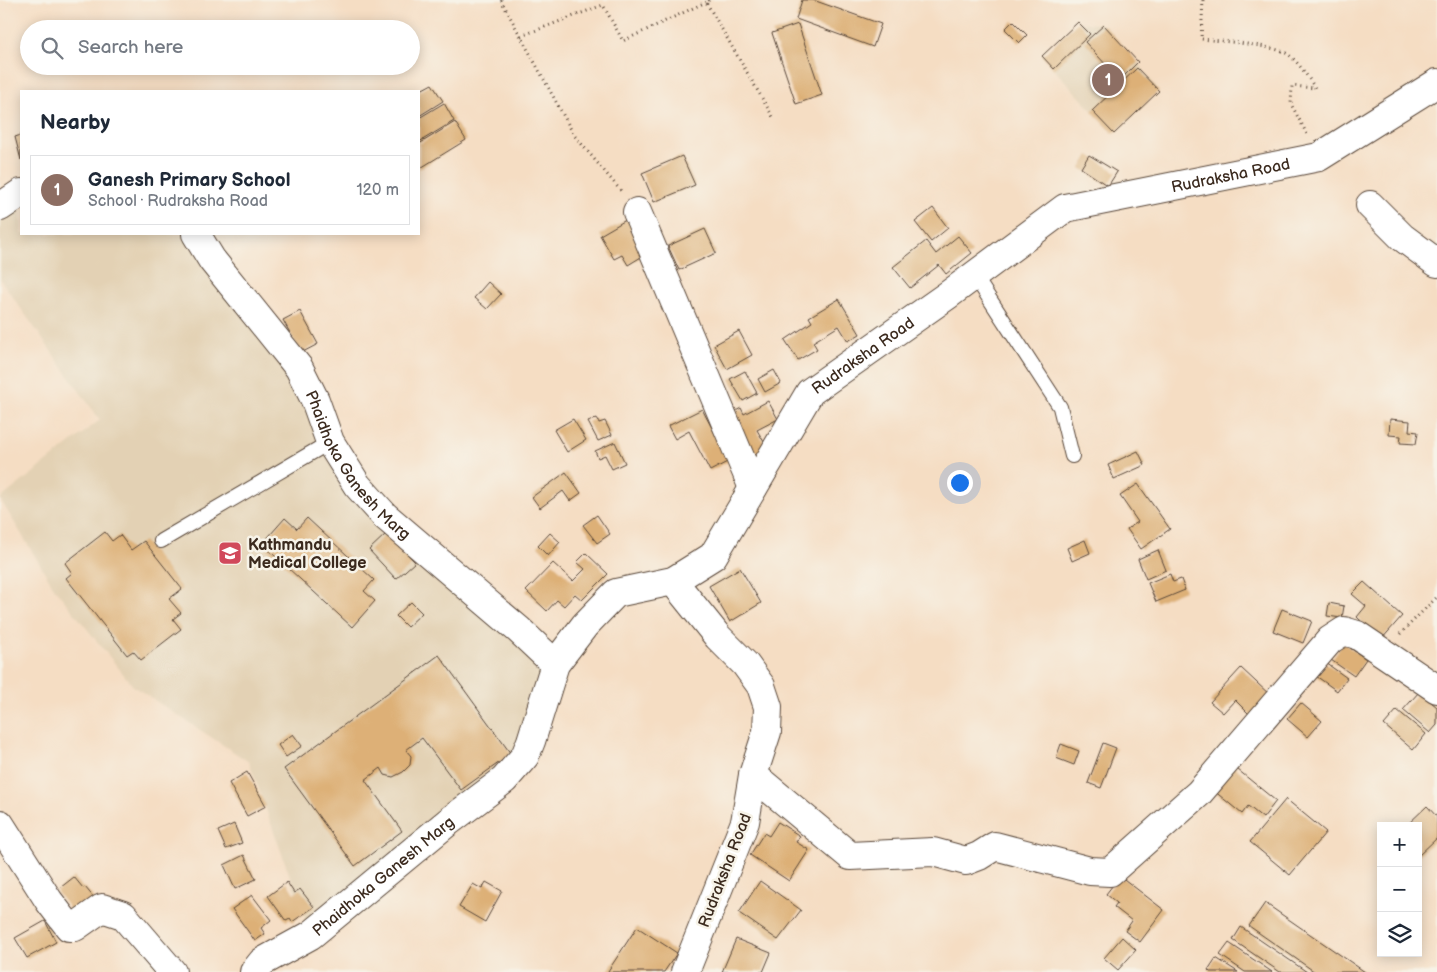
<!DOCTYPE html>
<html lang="en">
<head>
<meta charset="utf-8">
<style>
	:root { --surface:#fff; --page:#f2f2f3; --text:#1f2937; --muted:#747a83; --line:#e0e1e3; --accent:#7c3aed }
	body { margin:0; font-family:"Balsamiq Sans",sans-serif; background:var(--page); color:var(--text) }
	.controls { position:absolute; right:15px; bottom:15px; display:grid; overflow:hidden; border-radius:0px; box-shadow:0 2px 12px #0003 }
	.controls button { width:45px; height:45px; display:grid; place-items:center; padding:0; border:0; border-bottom:1px solid var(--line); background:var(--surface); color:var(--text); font:25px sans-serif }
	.you { position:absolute; left:959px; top:482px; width:18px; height:18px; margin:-12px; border:4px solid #fff; border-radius:50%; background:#1a73e8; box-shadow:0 0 0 8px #1a73e833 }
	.badge { display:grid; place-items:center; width:32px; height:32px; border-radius:50%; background:var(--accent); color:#fff; font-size:16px; font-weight:700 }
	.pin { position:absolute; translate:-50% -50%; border:2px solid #fff; box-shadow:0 1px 5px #0006 }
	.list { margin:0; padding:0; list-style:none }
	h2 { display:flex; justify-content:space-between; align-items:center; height:65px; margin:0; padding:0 20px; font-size:21px }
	h2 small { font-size:16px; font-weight:400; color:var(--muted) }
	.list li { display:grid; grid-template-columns:32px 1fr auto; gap:15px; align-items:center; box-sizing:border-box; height:70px; margin:0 10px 10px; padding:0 10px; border:1px solid var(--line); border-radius:0px }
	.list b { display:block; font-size:19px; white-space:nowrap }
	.list p { margin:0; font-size:16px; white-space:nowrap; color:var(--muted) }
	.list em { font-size:16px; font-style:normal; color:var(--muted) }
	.icon { flex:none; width:28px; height:28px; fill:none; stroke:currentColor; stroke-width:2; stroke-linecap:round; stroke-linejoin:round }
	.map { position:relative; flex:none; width:1437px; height:972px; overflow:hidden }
	.search { position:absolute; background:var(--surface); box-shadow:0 2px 12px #0003; left:20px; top:20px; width:400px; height:55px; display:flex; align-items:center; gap:12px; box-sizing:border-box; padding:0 18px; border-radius:28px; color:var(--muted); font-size:19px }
	.panel { position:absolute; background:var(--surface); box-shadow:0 2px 12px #0003; left:20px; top:90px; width:400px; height:145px; border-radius:0px }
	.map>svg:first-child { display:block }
	.built { fill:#e3d1b4 }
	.building { fill:#ddb077 }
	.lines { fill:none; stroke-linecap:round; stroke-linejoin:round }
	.service-casing { stroke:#574537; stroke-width:16 }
	.minor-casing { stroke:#574537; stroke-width:30 }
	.tertiary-casing { stroke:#574537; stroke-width:30 }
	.path { stroke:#574537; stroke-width:3; stroke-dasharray:1 4; stroke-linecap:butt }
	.service { stroke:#fff; stroke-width:14 }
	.minor { stroke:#fff; stroke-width:28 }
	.tertiary { stroke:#fff; stroke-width:28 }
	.labels { text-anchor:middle; stroke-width:5; stroke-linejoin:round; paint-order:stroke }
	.street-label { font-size:16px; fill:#3b2a1e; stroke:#f7f3e8 }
	.poi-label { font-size:16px; font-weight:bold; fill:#3b2a1e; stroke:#f7f3e8; text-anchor:start }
</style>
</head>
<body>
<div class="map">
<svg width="1437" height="972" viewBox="0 0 1437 972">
	<rect width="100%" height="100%" fill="#f7f3e8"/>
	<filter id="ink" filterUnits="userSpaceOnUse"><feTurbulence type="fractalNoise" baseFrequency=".02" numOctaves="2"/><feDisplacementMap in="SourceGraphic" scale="10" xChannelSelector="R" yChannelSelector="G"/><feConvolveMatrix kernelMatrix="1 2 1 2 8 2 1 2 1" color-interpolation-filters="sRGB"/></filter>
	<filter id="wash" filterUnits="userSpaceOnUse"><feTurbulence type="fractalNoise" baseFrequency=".0096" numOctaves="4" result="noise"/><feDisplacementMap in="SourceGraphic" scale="20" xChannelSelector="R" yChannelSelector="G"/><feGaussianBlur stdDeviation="1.12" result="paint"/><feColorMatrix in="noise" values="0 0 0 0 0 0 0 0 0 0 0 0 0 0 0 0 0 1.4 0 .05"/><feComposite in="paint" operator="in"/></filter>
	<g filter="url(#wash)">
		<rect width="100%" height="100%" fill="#f5ddc3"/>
		<g class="built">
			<path d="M1078,22l26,3 34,37 21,29 -45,43 -72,-78z"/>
			<path d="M21,205v29h175l79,105 83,146 197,179 -24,77 -220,194 -62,-173 -116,-76 -78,-97 -55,-90 100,-79 -100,-141v-58z"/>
		</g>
		<g id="blocks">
			<g class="building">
				<path d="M802,0h11l68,24 -8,23 -77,-28z"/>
				<path d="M1013,21l14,14 -8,8 -14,-14z"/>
				<path d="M1078,22l12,12 -36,35 -12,-13z"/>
				<path d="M798,24l24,71 -26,9 -24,-71z"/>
				<path d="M1104,25l34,37 -18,18 -35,-38z"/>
				<path d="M1137,68l22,23 -45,43 -22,-23z"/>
				<path d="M432,84l11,17 -24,15v-25z"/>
				<path d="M444,103l10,18 -35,21v-24z"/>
				<path d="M455,122l11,18 -47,29v-25z"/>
				<path d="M21,135v25l-6,-23z"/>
				<path d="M1089,155l28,17 -9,14 -27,-18z"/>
				<path d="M682,156l13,29 -41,17 -12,-29z"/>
				<path d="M933,208l15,20 -17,14 -16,-20z"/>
				<path d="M631,217l20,34 -23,14 -6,-10 -8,4 -14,-24z"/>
				<path d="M705,229l11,24 -37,17 -11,-24z"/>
				<path d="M958,236l14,17 -26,21 -7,-9 -29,23 -17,-21 33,-26 10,13z"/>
				<path d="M488,282l13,12 -14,15 -13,-11z"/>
				<path d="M839,299l21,35 -12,7 -9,-15 -26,16 4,7 -19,11 -13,-20 27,-18 -3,-5z"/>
				<path d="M300,311l18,33 -17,9 -18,-33z"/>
				<path d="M739,331l13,24 -25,14 -13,-24z"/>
				<path d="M774,370l7,13 -16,9 -7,-13z"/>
				<path d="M745,371l12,22 -14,8 -13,-22z"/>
				<path d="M768,401l10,18 -21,11 14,24 -17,9 -27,-47 14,-8 3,6z"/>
				<path d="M702,409l27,52 -19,10 -21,-40 -14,8 -7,-13z"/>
				<path d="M597,418l2,5 6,-2 7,14 -14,6 -10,-19z"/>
				<path d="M573,419l13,21 -19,12 -13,-22z"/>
				<path d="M1390,419l20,2 -1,10 9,1 -2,12 -16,-1 1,-7 -12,-1z"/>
				<path d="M615,442l10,21 -13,6 -7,-14 -7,3 -3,-7z"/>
				<path d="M1138,451l7,14 -31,14 -6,-14z"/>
				<path d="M566,472l15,21 -11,8 -7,-10 -23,17 -8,-11z"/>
				<path d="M1138,484l32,45 -29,20 -14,-20 11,-7 -18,-26z"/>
				<path d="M597,515l13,19 -13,9 -14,-18z"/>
				<path d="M285,518l12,11 10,-11 67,62 -10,11 11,10 -23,26 -90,-83z"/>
				<path d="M105,532l7,9 8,-6 11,15 13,-9 38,48 -13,10 12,14 -8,6 8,10 -40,31 -8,-9 -6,4 -61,-77 6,-5 -7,-10z"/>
				<path d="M387,533l28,29 -19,17 -27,-29z"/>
				<path d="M550,533l10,9 -12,14 -10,-10z"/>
				<path d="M1085,540l5,13 -18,8 -5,-13z"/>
				<path d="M1158,550l8,20 -20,9 -8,-20z"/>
				<path d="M586,553l22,21 -26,26 -7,-6 -11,12 -7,-6 -10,11 -21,-20 27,-28 20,18 12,-12 -8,-7z"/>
				<path d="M740,568l21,35 -31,19 -21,-36z"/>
				<path d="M1170,574l3,8 8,-3 4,11 -29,12 -8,-19z"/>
				<path d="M1364,582l38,34 -21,24 -24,-23 9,-11 -14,-12z"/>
				<path d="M411,602l11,11 -15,14 -11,-11z"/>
				<path d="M1329,603l15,3 -2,12 -15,-2z"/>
				<path d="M1282,609l30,12 -9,22 -30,-12z"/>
				<path d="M1343,643l23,16 -12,17 -23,-16z"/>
				<path d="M439,655l72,99 -50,36 -39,-52 -16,12 5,6 -1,9 -7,7 -10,5 -8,-2 -4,-7 -16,12 37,51 -47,35 -71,-97z"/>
				<path d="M1326,663l21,15 -10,13 -21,-15z"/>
				<path d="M1241,668l30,28 -19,21 -17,-17 -12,13 -13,-11z"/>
				<path d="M1419,692l18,15v18l-7,8 -27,-23z"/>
				<path d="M1301,703l21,18 -14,16 -21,-18z"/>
				<path d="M1397,710l29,24 -13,16 -29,-25z"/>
				<path d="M293,734l9,12 -16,11 -8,-12z"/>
				<path d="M1103,743l13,5 -15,40 -13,-5z"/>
				<path d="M1061,744l18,7 -5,14 -18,-7z"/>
				<path d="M1232,765l44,36 -13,17 -15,-12 -6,8 -29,-24z"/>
				<path d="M247,772l19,34 -19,10 -18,-33z"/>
				<path d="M1286,799l40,33 -36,43 -40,-33z"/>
				<path d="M1427,806l10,11v21l-19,18v-30h-12z"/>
				<path d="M778,822l22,14 -4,6 13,8 -20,31 -39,-26 14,-22 5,3z"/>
				<path d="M234,824l8,19 -16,6 -8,-18z"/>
				<path d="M244,855l12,24 -21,10 -11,-24z"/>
				<path d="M1120,876l44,34 -24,32 -15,-11 7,-10 -18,-14 3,-4 -11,-9z"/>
				<path d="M74,877l9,11 2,-1 10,12 -21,16 -18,-24z"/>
				<path d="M760,881l41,29 -23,30 -39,-27z"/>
				<path d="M287,882l7,11 6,-4 14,18 -22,15 -2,-3 -4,2 -18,-25z"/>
				<path d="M486,882l16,9 -17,31 -26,-15 14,-23 9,5z"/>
				<path d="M252,895l19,25 -10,8 4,6 -10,7 -23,-32z"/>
				<path d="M1265,903l100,69h-50l-66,-46z"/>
				<path d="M45,921l11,21 -29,16 -12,-20z"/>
				<path d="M637,927l40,26 -13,19h-55l-1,-1z"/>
				<path d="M1241,927l66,45h-27l-47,-32z"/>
				<path d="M1122,937l14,13 -18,20 -14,-12z"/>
				<path d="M736,939l35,14 -8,19h-41z"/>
				<path d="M1229,943l43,29h-27l-25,-17z"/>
				<path d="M1216,958l22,14h-28l-2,-2z"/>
			</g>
		</g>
	</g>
	<g filter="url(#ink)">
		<use href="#blocks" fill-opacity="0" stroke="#574537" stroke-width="1"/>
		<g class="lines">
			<g class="service-casing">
				<g id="service">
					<path d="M974,275l86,132 12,49"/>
					<path d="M161,541l169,-99"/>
				</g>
			</g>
			<g class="minor-casing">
				<g id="minor">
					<path d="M1370,205l32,32 35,26"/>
					<path d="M0,207l21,-14"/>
					<path d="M637,212l116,276"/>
					<path id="s1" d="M196,234l16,26 87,108 16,32 15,42 27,43 28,31 134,114 36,34"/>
					<path d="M753,775l97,81 83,-4 33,9 13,-5 16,-10 95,25 20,1 89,-79 131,-153 14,-9 13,4 80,54"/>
					<path d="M0,824l49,77 20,26h6l27,-19 21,7 49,57"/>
				</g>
			</g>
			<g class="tertiary-casing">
				<g id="tertiary">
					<path d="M673,581l45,56 27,27 16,22 7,21 -1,25 -14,43 -8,47 -60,150"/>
					<path id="s2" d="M254,972l8,-10 49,-27 137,-113 56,-42 21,-24 6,-15 24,-77 30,-39 31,-32 57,-12 40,-25 97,-164 138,-97 117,-87 254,-51 118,-74"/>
				</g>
			</g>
			<g class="path">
				<path d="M501,0l73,135 47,56"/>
				<path d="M709,0l-3,2 67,115"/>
				<path d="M1203,0l-2,39c18,2 76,6 88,16 10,8 19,22 26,33l-23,-2 -1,18 16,30"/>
				<path d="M521,36l82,-31 20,36 83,-39"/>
				<path d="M1400,634l37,-37"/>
			</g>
			<use href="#service" class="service"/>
			<use href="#minor" class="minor"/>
			<use href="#tertiary" class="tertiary"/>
		</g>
	</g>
	<defs>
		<g id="university-square" transform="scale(1.25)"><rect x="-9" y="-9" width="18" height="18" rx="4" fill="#d1495b" stroke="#f7f3e8"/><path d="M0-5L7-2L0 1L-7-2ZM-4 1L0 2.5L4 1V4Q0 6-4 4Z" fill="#fff"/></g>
	</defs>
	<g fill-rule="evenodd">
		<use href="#university-square" x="230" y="553"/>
	</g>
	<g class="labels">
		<g class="street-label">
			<text dy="6" stroke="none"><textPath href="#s2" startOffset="1318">Rudraksha Road</textPath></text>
			<text dy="6" stroke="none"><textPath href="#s2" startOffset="899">Rudraksha Road</textPath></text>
			<text dy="6" stroke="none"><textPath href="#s1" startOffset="284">Phaidhoka Ganesh Marg</textPath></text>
			<text transform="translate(724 870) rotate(-69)" y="6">Rudraksha Road</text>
			<text dy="6" stroke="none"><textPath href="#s2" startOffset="162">Phaidhoka Ganesh Marg</textPath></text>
		</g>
		<g class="poi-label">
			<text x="248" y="550">Kathmandu<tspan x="248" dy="18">Medical College</tspan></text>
		</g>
	</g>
</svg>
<div class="controls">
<button>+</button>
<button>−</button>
<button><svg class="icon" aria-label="layers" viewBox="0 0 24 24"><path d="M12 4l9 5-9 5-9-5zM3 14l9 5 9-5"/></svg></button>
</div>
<div class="you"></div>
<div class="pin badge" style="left:1108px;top:80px;background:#8d6e63">1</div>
<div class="search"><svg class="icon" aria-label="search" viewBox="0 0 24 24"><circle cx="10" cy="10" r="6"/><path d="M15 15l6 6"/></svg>Search here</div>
<section class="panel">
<h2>Nearby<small></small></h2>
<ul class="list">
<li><span class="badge" style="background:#8d6e63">1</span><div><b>Ganesh Primary School</b><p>School · Rudraksha Road</p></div><em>120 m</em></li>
</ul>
</section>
</div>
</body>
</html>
